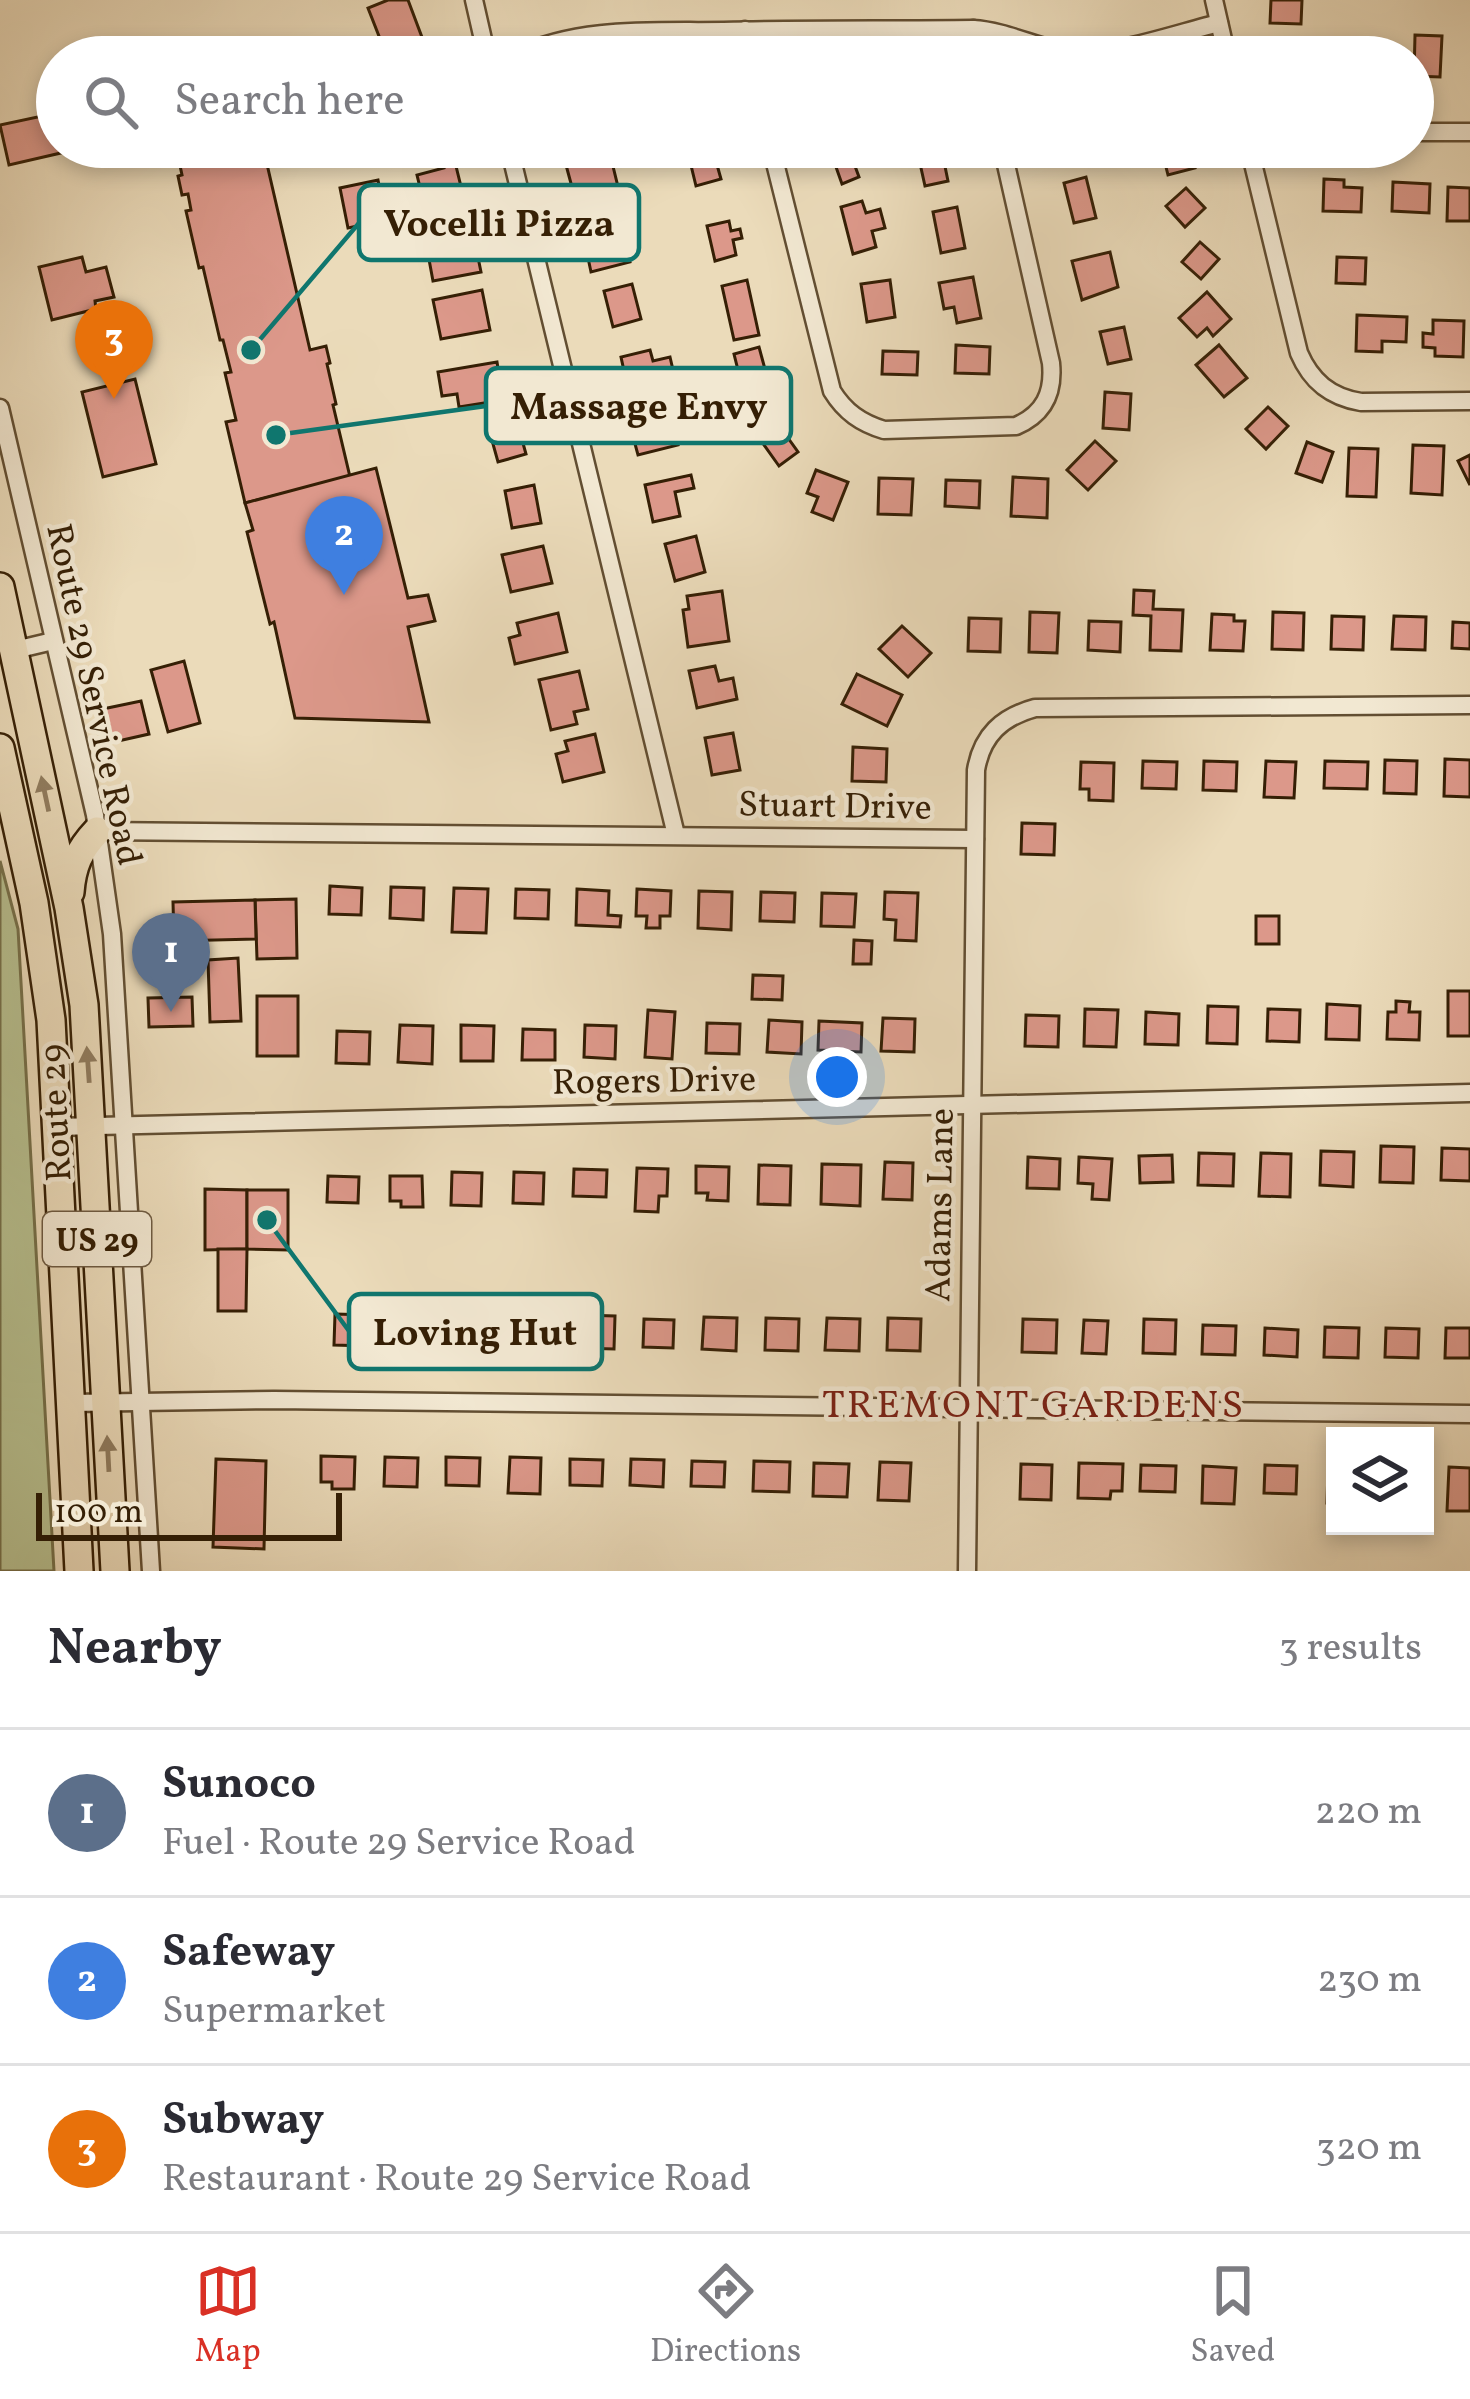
<!DOCTYPE html>
<html lang="en">
<head>
<meta charset="utf-8">
<style>
	:root { --surface:#fff; --page:#f7f7f7; --text:#2b2b33; --muted:#7c7c81; --line:#e1e1e2; --accent:#d93025 }
	body { margin:0; font-family:Vollkorn,serif; background:var(--page); color:var(--text) }
	.controls { position:absolute; right:36px; bottom:36px; display:grid; overflow:hidden; border-radius:0px; box-shadow:0 6px 18px #0003 }
	.controls button { width:108px; height:108px; display:grid; place-items:center; padding:0; border:0; border-bottom:3px solid var(--line); background:var(--surface); color:var(--text); font:60px sans-serif }
	.scale { position:absolute; left:36px; bottom:30px; width:306px; box-sizing:border-box; padding-left:12px; border:6px solid #351f05; border-top:0; font-size:33px; line-height:42px; white-space:nowrap; color:#351f05; -webkit-text-stroke:9px #f2e8d2; paint-order:stroke }
	.you { position:absolute; left:837px; top:1077px; width:42px; height:42px; margin:-30px; border:9px solid #fff; border-radius:50%; background:#1a73e8; box-shadow:0 0 0 18px #1a73e833 }
	.badge { display:grid; place-items:center; width:78px; height:78px; border-radius:50%; background:var(--accent); color:#fff; font-size:39px; font-weight:700 }
	.pin { position:absolute; translate:-50% -99px; filter:drop-shadow(0 3px 6px #0008) }
	.pin::after { content:''; position:absolute; top:63px; width:42px; height:36px; background:inherit; clip-path:polygon(0 0,100% 0,50% 100%) }
	.list { margin:0; padding:0; list-style:none }
	h2 { display:flex; justify-content:space-between; align-items:center; height:156px; margin:0; padding:0 48px; font-size:51px }
	h2 small { font-size:39px; font-weight:400; color:var(--muted) }
	.list li { display:grid; grid-template-columns:78px 1fr auto; gap:36px; align-items:center; box-sizing:border-box; height:168px; padding:0 48px; border-top:3px solid var(--line) }
	.list b { display:block; font-size:45px; white-space:nowrap }
	.list p { margin:0; font-size:39px; white-space:nowrap; color:var(--muted) }
	.list em { font-size:39px; font-style:normal; color:var(--muted) }
	.icon { flex:none; width:66px; height:66px; fill:none; stroke:currentColor; stroke-width:2; stroke-linecap:round; stroke-linejoin:round }
	.map { position:relative; flex:none; width:1470px; height:1571px; overflow:hidden }
	.search { position:absolute; background:var(--surface); box-shadow:0 6px 18px #0003; left:36px; right:36px; top:36px; height:132px; display:flex; align-items:center; gap:30px; box-sizing:border-box; padding:0 42px; border-radius:66px; color:var(--muted); font-size:45px }
	.sheet { height:660px; background:var(--surface) }
	nav { display:flex; justify-content:space-around; align-items:center; box-sizing:border-box; height:168px; border-top:3px solid var(--line); background:var(--surface); font-size:33px; color:var(--muted) }
	nav a { display:grid; justify-items:center; gap:6px }
	nav .on { color:var(--accent) }
	.map>svg:first-child { display:block }
	.green { fill:#b7c090; stroke:#76704a; stroke-width:3 }
	.building { fill:#dc988a; stroke:#351f05; stroke-width:3 }
	.lines { fill:none; stroke-linecap:round; stroke-linejoin:round }
	.minor-casing { stroke:#624e32; stroke-width:21 }
	.primary-casing { stroke:#351f05; stroke-width:32 }
	.minor { stroke:#f2e8d2; stroke-width:16 }
	.primary { stroke:#ebdbba; stroke-width:27 }
	.oneway { fill:#907d60 }
	.labels { text-anchor:middle; stroke-width:9; stroke-linejoin:round; paint-order:stroke }
	.shield { fill:#f2e8d2; stroke:#6e5b42; stroke-width:3 }
	.shield-label { font-size:33px; font-weight:bold; fill:#351f05 }
	.street-label { font-size:36px; fill:#351f05; stroke:#f2e8d2 }
	.neighbourhood-label { font-size:39px; letter-spacing:3px; fill:#7a1f14; stroke:#f2e8d2 }
	.leader { fill:none; stroke:#0f766e; stroke-width:4.5 }
	.callout-dot { fill:#0f766e; stroke:#f2e8d2; stroke-width:4.5 }
	.callout { fill:#f2e8d2; stroke:#0f766e; stroke-width:4.5 }
	.callout-label { font-size:39px; text-anchor:middle; font-weight:bold; fill:#351f05 }
</style>
</head>
<body>
<div class="map">
<svg width="1470" height="1571" viewBox="0 0 1470 1571">
	<rect width="100%" height="100%" fill="#ebdbba"/>
	<filter id="stains"><feTurbulence type="fractalNoise" baseFrequency=".00167" numOctaves="4"/><feColorMatrix values="0 0 0 0 .2 0 0 0 0 .09 0 0 0 0 .02 0 0 0 .5 -.17"/></filter>
	<radialGradient id="worn" r=".72"><stop offset=".6" stop-color="#630" stop-opacity="0"/><stop offset="1" stop-color="#630" stop-opacity=".3"/></radialGradient>
	<path class="green" d="M0,861l18,68 36,642h-54z"/>
	<g class="building">
		<path d="M388,0h20l15,40 -37,14 -18,-46z"/>
		<path d="M1271,0h31l-1,24 -31,-1z"/>
		<path d="M1415,35l27,1 -2,41 -26,-1z"/>
		<path d="M347,48l1,9h-38v-3z"/>
		<path d="M1288,48l42,1v8h-42z"/>
		<path d="M1361,49l32,1v7h-32z"/>
		<path d="M56,113l1,34h7l1,5 -56,13 -9,-40z"/>
		<path d="M176,147h87l47,203 16,-4 4,17 -3,1 9,40 -3,1 17,72 -105,26 -19,-81 10,-2 -11,-47 6,-1 -8,-32h-3l-17,-73 -4,1 -13,-57 5,-1 -3,-16 -6,1 -4,-19 4,-1z"/>
		<path d="M712,147l9,32 -25,7 -8,-33z"/>
		<path d="M838,147h10l11,30 -17,7 -12,-34z"/>
		<path d="M931,147h10l7,34 -23,5 -8,-36z"/>
		<path d="M1148,147h42l5,21 -27,7 -6,-24 -12,4z"/>
		<path d="M610,154l9,37 -43,11 -10,-37z"/>
		<path d="M454,158l11,45 -39,9 -9,-37 27,-7 -1,-7z"/>
		<path d="M1086,177l10,41 -22,5 -10,-40z"/>
		<path d="M1324,179l20,1v7l18,1 -1,24 -38,-1z"/>
		<path d="M378,180l8,40 -38,8 -8,-40z"/>
		<path d="M1393,182l37,2 -1,29 -37,-2z"/>
		<path d="M1448,187l22,1v33h-23z"/>
		<path d="M1186,188l19,20 -20,19 -19,-21z"/>
		<path d="M862,201l4,12 14,-4 5,19 -13,3 4,16 -23,7 -12,-47z"/>
		<path d="M957,207l8,41 -24,5 -8,-41z"/>
		<path d="M729,221l2,10 9,-2 2,9 -9,2 3,15 -21,6 -8,-35z"/>
		<path d="M624,224l6,38 -39,10 -8,-38z"/>
		<path d="M473,233l8,39 -48,9 -5,-27 20,-4 -2,-12z"/>
		<path d="M1200,242l19,17 -18,20 -19,-17z"/>
		<path d="M1110,252l8,35 -36,13 -10,-39z"/>
		<path d="M82,257l4,15 20,-5 8,30 -19,4 1,8 -44,11 -13,-53z"/>
		<path d="M1337,257l29,1 -1,26 -29,-1z"/>
		<path d="M973,277l8,41 -24,5 -3,-16 -10,2 -5,-26z"/>
		<path d="M747,280l12,55 -25,5 -12,-54z"/>
		<path d="M890,280l5,37 -28,5 -6,-38z"/>
		<path d="M632,284l9,35 -28,8 -9,-36z"/>
		<path d="M482,290l8,40 -49,9 -8,-39z"/>
		<path d="M1207,292l24,27 -18,17 -6,-8 -10,9 -18,-19z"/>
		<path d="M1357,315l50,2 -1,25 -24,-1v11l-26,-1z"/>
		<path d="M1433,320l31,1 -1,36 -28,-1v-8l-12,-1v-14l10,1z"/>
		<path d="M1124,327l7,32 -23,5 -8,-32z"/>
		<path d="M956,345l34,2 -1,27 -34,-1z"/>
		<path d="M1219,345l28,33 -23,19 -28,-32z"/>
		<path d="M759,347l14,52 -26,7 -13,-52z"/>
		<path d="M650,350l3,11 17,-4 6,26 -47,11 -8,-37z"/>
		<path d="M883,351l35,1 -1,23 -35,-1z"/>
		<path d="M497,362l6,38 -44,7 -2,-13 -15,2 -4,-24z"/>
		<path d="M135,379l21,85 -53,13 -21,-85z"/>
		<path d="M1105,392l26,2 -2,36 -26,-2z"/>
		<path d="M1268,407l20,19 -22,23 -20,-20z"/>
		<path d="M668,408l10,37 -40,10 -10,-37z"/>
		<path d="M516,418l10,36 -28,8 -10,-36z"/>
		<path d="M778,424l20,28 -19,14 -20,-28z"/>
		<path d="M1095,441l21,20 -28,29 -21,-20z"/>
		<path d="M1307,442l26,10 -11,30 -26,-9z"/>
		<path d="M1413,445l31,1 -2,49 -31,-2z"/>
		<path d="M1349,448l29,1 -2,48 -29,-1z"/>
		<path d="M1470,455v30l-12,-24z"/>
		<path d="M376,468l32,130 20,-3 7,26 -27,6 21,95 -134,-4 -21,-96 -4,2 -23,-92 6,-2 -8,-27z"/>
		<path d="M816,470l32,12 -15,38 -21,-8 6,-15 -11,-4z"/>
		<path d="M691,475l3,13 -19,4 5,24 -27,6 -8,-37z"/>
		<path d="M1013,477l35,2 -1,39 -36,-2z"/>
		<path d="M879,478l34,1 -2,36 -33,-1z"/>
		<path d="M946,480l34,1 -1,27 -34,-2z"/>
		<path d="M534,485l7,38 -29,5 -7,-37z"/>
		<path d="M696,536l9,36 -30,9 -10,-37z"/>
		<path d="M543,546l9,37 -41,9 -9,-37z"/>
		<path d="M1134,590l20,1 -1,18 30,1 -2,41 -31,-1 1,-34 -18,-1z"/>
		<path d="M722,591l7,50 -41,6 -5,-37 6,-1 -2,-13z"/>
		<path d="M1030,612l29,1 -2,40 -28,-1z"/>
		<path d="M1273,612l31,1 -1,37 -31,-1z"/>
		<path d="M558,613l9,39 -52,12 -6,-26 11,-3 -3,-12z"/>
		<path d="M1212,614l22,1v6h11l-2,30 -33,-1z"/>
		<path d="M1332,616l32,1 -1,33 -32,-1z"/>
		<path d="M1394,616l32,1 -1,33 -33,-1z"/>
		<path d="M969,618l32,1 -1,33 -32,-1z"/>
		<path d="M1089,621l32,1 -1,30 -32,-2z"/>
		<path d="M1453,622l17,1v26l-18,-1z"/>
		<path d="M902,626l29,27 -23,24 -29,-28z"/>
		<path d="M184,661l16,62 -32,9 -17,-62z"/>
		<path d="M715,666l4,15 14,-3 4,21 -40,9 -8,-37z"/>
		<path d="M579,671l9,38 -14,3 3,12 -26,6 -12,-50z"/>
		<path d="M857,674l45,21 -15,31 -45,-22z"/>
		<path d="M141,701l8,33 -44,10 -7,-34z"/>
		<path d="M733,733l7,37 -28,5 -7,-37z"/>
		<path d="M595,734l9,38 -41,10 -7,-28 12,-3 -3,-10z"/>
		<path d="M853,747l34,2 -1,33 -34,-1z"/>
		<path d="M1445,759l25,1v37l-26,-1z"/>
		<path d="M1385,760l32,1 -1,33 -32,-1z"/>
		<path d="M1143,761l34,1 -1,27 -34,-1z"/>
		<path d="M1204,761l33,1 -1,29 -33,-1z"/>
		<path d="M1266,761l30,1 -2,36 -30,-1z"/>
		<path d="M1325,761l43,1 -1,27 -43,-1z"/>
		<path d="M1081,762l33,1 -1,38 -24,-1v-11h-9z"/>
		<path d="M1022,823l33,1 -1,31 -33,-1z"/>
		<path d="M330,886l32,2 -1,27 -32,-1z"/>
		<path d="M391,887l33,1 -1,32 -33,-2z"/>
		<path d="M454,888l34,1 -2,44 -34,-1z"/>
		<path d="M516,889l33,1 -1,29 -33,-1z"/>
		<path d="M577,889l32,2 -1,24 13,1 -1,11 -44,-2z"/>
		<path d="M637,889l34,2 -1,25h-10v12h-14l1,-12h-11z"/>
		<path d="M699,891l33,1 -1,38 -33,-2z"/>
		<path d="M761,892l34,1 -1,29 -34,-1z"/>
		<path d="M885,892l33,1 -2,48 -21,-1 1,-20 -12,-1z"/>
		<path d="M822,893l34,1 -2,33 -33,-1z"/>
		<path d="M296,899l1,59 -40,1 -2,-59z"/>
		<path d="M255,900l1,39 -82,2 -1,-39z"/>
		<rect x="1256" y="916" width="23" height="28"/>
		<path d="M854,940l18,1 -1,23h-18z"/>
		<path d="M238,958l3,63 -31,1 -2,-62z"/>
		<path d="M753,975l30,1 -1,24 -30,-1z"/>
		<rect x="1448" y="991" width="22" height="45"/>
		<rect x="257" y="996" width="41" height="60"/>
		<path d="M192,997l1,29 -44,1 -1,-29z"/>
		<path d="M1396,1001l14,1 -1,10h11l-1,28 -32,-1 1,-27h8z"/>
		<path d="M1327,1004l33,2 -1,34 -33,-1z"/>
		<path d="M1208,1006l30,1 -1,37 -30,-1z"/>
		<path d="M1085,1009l33,1 -2,37 -32,-1z"/>
		<path d="M1268,1009l32,1 -1,32 -32,-1z"/>
		<path d="M648,1010l27,2 -3,47 -27,-2z"/>
		<path d="M1146,1012l33,2 -1,31 -33,-1z"/>
		<path d="M1026,1015l33,1 -1,31 -33,-1z"/>
		<path d="M883,1018l32,1 -1,33 -33,-1z"/>
		<path d="M769,1020l33,2 -1,32 -34,-2z"/>
		<path d="M819,1021l43,2 -1,29 -43,-2z"/>
		<path d="M707,1023l33,1 -1,30 -33,-1z"/>
		<path d="M400,1025l33,1 -1,38 -34,-2z"/>
		<path d="M461,1025l33,1 -1,35h-32z"/>
		<path d="M585,1025l31,1 -1,33 -31,-2z"/>
		<path d="M523,1029l32,1v30h-33z"/>
		<path d="M337,1031l33,1 -1,32 -33,-1z"/>
		<path d="M1381,1146l33,1 -1,36 -33,-1z"/>
		<path d="M1442,1148l28,1v32l-29,-1z"/>
		<path d="M1321,1151l33,1 -1,35 -33,-2z"/>
		<path d="M1199,1153l35,1 -1,32 -35,-1z"/>
		<path d="M1261,1153l30,1 -1,43 -31,-1z"/>
		<path d="M1172,1155l1,27 -33,1 -1,-27z"/>
		<path d="M1028,1157l32,2 -1,30 -32,-1z"/>
		<path d="M1079,1157l33,2 -3,41 -17,-1 1,-15 -15,-1z"/>
		<path d="M885,1162l28,1 -1,37 -29,-1z"/>
		<path d="M822,1164l39,1 -1,41 -39,-2z"/>
		<path d="M759,1165l32,1 -1,39 -32,-1z"/>
		<path d="M696,1166l33,1 -1,34 -21,-1 1,-7h-12z"/>
		<path d="M637,1168l31,1 -1,27h-8l-1,16 -23,-1z"/>
		<path d="M574,1169l33,1 -1,27 -33,-1z"/>
		<path d="M452,1172l30,1 -1,33 -30,-1z"/>
		<path d="M514,1172l30,1 -1,31 -30,-1z"/>
		<path d="M328,1176l31,1 -1,26 -31,-1z"/>
		<path d="M390,1176h32l1,31h-22v-6h-11z"/>
		<path d="M205,1189l42,1v59l-42,1z"/>
		<path d="M247,1190h41v60l-41,-1z"/>
		<path d="M218,1249h29l-1,62h-28z"/>
		<path d="M335,1314l33,1 -1,31 -33,-1z"/>
		<path d="M581,1315l34,1 -1,33 -34,-1z"/>
		<path d="M704,1317l33,1 -1,33 -34,-2z"/>
		<path d="M766,1318l33,1 -1,32 -33,-1z"/>
		<path d="M827,1318l33,1 -1,32 -34,-1z"/>
		<path d="M888,1318l33,1 -1,32 -33,-1z"/>
		<path d="M644,1319l30,1 -1,28 -30,-1z"/>
		<path d="M1023,1319l34,1 -1,33 -34,-1z"/>
		<path d="M1144,1319l32,1 -1,34 -32,-1z"/>
		<path d="M1084,1320l24,1 -2,33 -24,-1z"/>
		<path d="M1203,1325l33,1 -1,29 -33,-1z"/>
		<path d="M1325,1327l34,1 -1,30 -34,-1z"/>
		<path d="M1265,1328l33,2 -1,27 -33,-2z"/>
		<path d="M1386,1328l33,1 -1,29 -33,-1z"/>
		<path d="M1446,1328h24v30h-25z"/>
		<path d="M321,1456l34,1 -1,32h-22v-7h-11z"/>
		<path d="M385,1457l33,1 -1,29 -33,-1z"/>
		<path d="M446,1457l34,1 -1,28 -33,-1z"/>
		<path d="M510,1457l31,1 -1,36 -32,-1z"/>
		<path d="M216,1459l50,2 -2,88 -51,-2z"/>
		<path d="M570,1459l33,1 -1,26 -32,-1z"/>
		<path d="M631,1459l33,1 -1,27 -33,-2z"/>
		<path d="M692,1461l33,1 -1,25 -33,-1z"/>
		<path d="M754,1461l36,1 -1,30 -36,-1z"/>
		<path d="M880,1462l31,1 -2,38 -31,-1z"/>
		<path d="M814,1463l35,1 -2,33 -34,-1z"/>
		<path d="M1079,1463l44,1 -1,27h-11l-1,8 -32,-1z"/>
		<path d="M1021,1464l31,1 -1,35 -31,-1z"/>
		<path d="M1141,1465l35,1 -1,26 -35,-1z"/>
		<path d="M1265,1465l32,1 -1,28 -32,-1z"/>
		<path d="M1203,1466l33,2 -2,36 -32,-1z"/>
		<path d="M1449,1467l21,1v43h-23z"/>
		<path d="M1328,1468h7v35h-8z"/>
	</g>
	<g class="lines">
		<g class="minor-casing">
			<g id="minor">
				<path d="M474,0l13,57"/>
				<path d="M1214,0l13,57"/>
				<path d="M973,29l8,28"/>
				<path d="M745,30l6,27"/>
				<path d="M515,57c65,-31 138,-25 209,-26 83,-2 166,-1 249,-2 32,2 60,17 91,23 42,7 113,-19 155,-29"/>
				<path d="M1413,132h57"/>
				<path d="M509,147l167,688"/>
				<path d="M771,147l61,244c13,21 29,32 52,39l132,-4c28,-12 38,-33 35,-63l-49,-216"/>
				<path d="M1249,147l50,206c12,28 31,44 62,49l109,-1"/>
				<path d="M0,408l95,407 17,119 39,637"/>
				<path d="M15,650l38,-9"/>
				<path d="M97,831l878,8"/>
				<path d="M56,1127l1414,-34"/>
				<path d="M71,1403l203,-3 1196,14"/>
				<path d="M967,1571l9,-801c6,-35 26,-53 59,-62l435,-3"/>
			</g>
		</g>
		<g class="primary-casing">
			<g id="primary">
				<path d="M0,587l69,321 15,97 31,566"/>
				<path d="M0,748l34,155 17,117 28,551"/>
				<path d="M70,892c2,-26 9,-42 27,-61"/>
			</g>
		</g>
		<use href="#minor" class="minor"/>
		<use href="#primary" class="primary"/>
	</g>
	<defs><path id="oneway-solid" d="M-6-.8H1V-3.2L6.5 0L1 3.2V.8H-6Z" transform="scale(3)"/></defs>
	<g class="oneway">
		<use href="#oneway-solid" transform="translate(45 794) rotate(-102)"/>
		<use href="#oneway-solid" transform="translate(88 1065) rotate(-94)"/>
		<use href="#oneway-solid" transform="translate(108 1454) rotate(-93)"/>
	</g>
	<g class="labels">
		<rect class="shield" x="43" y="1212" width="108" height="54" rx="9"/>
		<g class="shield-label">
			<text x="97" y="1251">US 29</text>
		</g>
		<g class="street-label">
			<text transform="translate(96 694) rotate(78)" y="13">Route 29 Service Road</text>
			<text transform="translate(835 804) rotate(1)" y="13">Stuart Drive</text>
			<text transform="translate(654 1079) rotate(-1)" y="13">Rogers Drive</text>
			<text transform="translate(54 1113) rotate(-93)" y="13">Route 29</text>
			<text transform="translate(938 1205) rotate(-89)" y="13">Adams Lane</text>
		</g>
		<g class="neighbourhood-label">
			<text x="1034" y="1417">TREMONT GARDENS</text>
		</g>
	</g>
	<path class="leader" d="M251 350L359 223M276 435L486 406M267 1220L349 1331"/>
	<g class="callout-dot">
		<circle cx="251" cy="350" r="12"/>
		<circle cx="276" cy="435" r="12"/>
		<circle cx="267" cy="1220" r="12"/>
	</g>
	<g class="callout">
		<rect x="359" y="185" width="280" height="75" rx="12"/>
		<rect x="486" y="368" width="305" height="75" rx="12"/>
		<rect x="349" y="1294" width="253" height="75" rx="12"/>
	</g>
	<g class="callout-label">
		<text x="499" y="236">Vocelli Pizza</text>
		<text x="639" y="419">Massage Envy</text>
		<text x="475" y="1345">Loving Hut</text>
	</g>
	<rect width="100%" height="100%" filter="url(#stains)"/>
	<rect width="100%" height="100%" fill="url(#worn)"/>
</svg>
<div class="controls">
<button><svg class="icon" aria-label="layers" viewBox="0 0 24 24"><path d="M12 4l9 5-9 5-9-5zM3 14l9 5 9-5"/></svg></button>
</div>
<div class="scale">100 m</div>
<div class="you"></div>
<div class="pin badge" style="left:171px;top:1012px;background:#5c6f8a">1</div>
<div class="pin badge" style="left:344px;top:595px;background:#3f7fe0">2</div>
<div class="pin badge" style="left:114px;top:399px;background:#e8710a">3</div>
<div class="search"><svg class="icon" aria-label="search" viewBox="0 0 24 24"><circle cx="10" cy="10" r="6"/><path d="M15 15l6 6"/></svg>Search here</div>
</div>
<section class="sheet">
<h2>Nearby<small>3 results</small></h2>
<ul class="list">
<li><span class="badge" style="background:#5c6f8a">1</span><div><b>Sunoco</b><p>Fuel · Route 29 Service Road</p></div><em>220 m</em></li>
<li><span class="badge" style="background:#3f7fe0">2</span><div><b>Safeway</b><p>Supermarket</p></div><em>230 m</em></li>
<li><span class="badge" style="background:#e8710a">3</span><div><b>Subway</b><p>Restaurant · Route 29 Service Road</p></div><em>320 m</em></li>
</ul>
</section>
<nav>
<a class="on"><svg class="icon" aria-label="map" viewBox="0 0 24 24"><path d="M3 6l6-2 6 2 6-2v14l-6 2-6-2-6 2zM9 4v14M15 6v14"/></svg>Map</a>
<a><svg class="icon" aria-label="directions" viewBox="0 0 24 24"><path d="M12 3l9 9-9 9-9-9zM9 14v-3h6M13 9l2 2-2 2"/></svg>Directions</a>
<a><svg class="icon" aria-label="saved" viewBox="0 0 24 24"><path d="M7 4h10v16l-5-4-5 4z"/></svg>Saved</a>
</nav>
</body>
</html>
